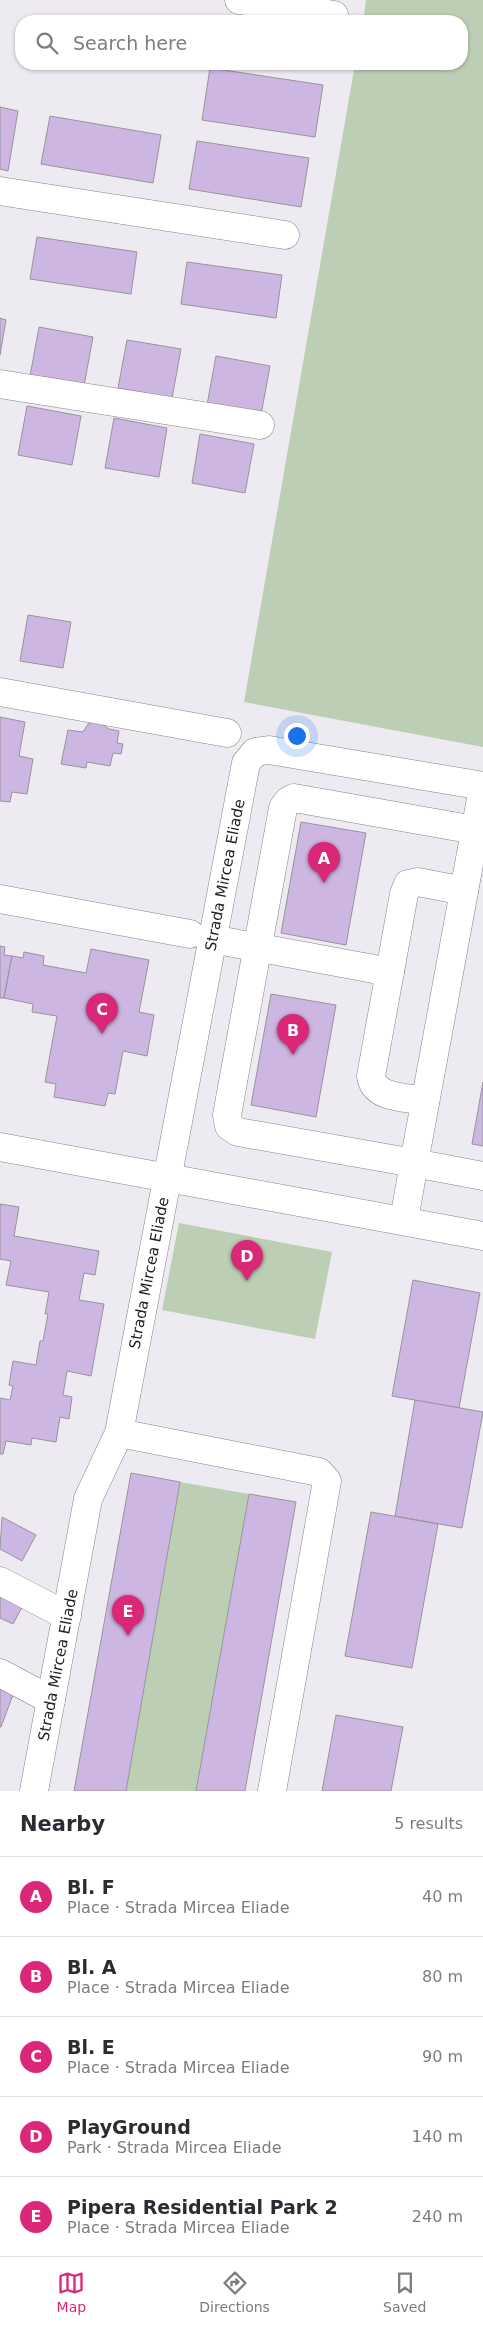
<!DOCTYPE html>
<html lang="en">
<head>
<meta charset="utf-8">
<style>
	:root { --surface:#fff; --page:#f7f7f7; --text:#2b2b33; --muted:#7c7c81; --line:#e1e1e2; --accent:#db2777 }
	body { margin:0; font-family:"DejaVu Sans",sans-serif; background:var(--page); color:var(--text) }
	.you { position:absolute; left:296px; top:735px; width:18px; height:18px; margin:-12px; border:4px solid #fff; border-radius:50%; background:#1a73e8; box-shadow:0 0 0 8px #1a73e833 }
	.badge { display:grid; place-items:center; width:32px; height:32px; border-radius:50%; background:var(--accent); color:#fff; font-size:16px; font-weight:700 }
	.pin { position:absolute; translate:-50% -41px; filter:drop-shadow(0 1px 2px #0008) }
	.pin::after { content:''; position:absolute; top:26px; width:18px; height:15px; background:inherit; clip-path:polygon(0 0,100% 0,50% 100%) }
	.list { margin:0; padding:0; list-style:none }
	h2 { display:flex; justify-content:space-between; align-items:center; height:65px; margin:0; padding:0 20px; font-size:21px }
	h2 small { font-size:16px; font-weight:400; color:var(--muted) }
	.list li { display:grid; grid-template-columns:32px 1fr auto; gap:15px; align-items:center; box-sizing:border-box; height:80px; padding:0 20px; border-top:1px solid var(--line) }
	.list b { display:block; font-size:19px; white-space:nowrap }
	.list p { margin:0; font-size:16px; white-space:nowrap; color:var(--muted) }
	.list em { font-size:16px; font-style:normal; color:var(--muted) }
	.icon { flex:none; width:28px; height:28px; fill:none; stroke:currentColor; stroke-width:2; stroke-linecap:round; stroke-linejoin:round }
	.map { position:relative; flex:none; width:483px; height:1791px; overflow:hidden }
	.search { position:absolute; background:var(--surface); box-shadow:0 1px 4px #0004; left:15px; right:15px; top:15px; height:55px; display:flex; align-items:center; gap:12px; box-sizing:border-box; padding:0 18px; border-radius:20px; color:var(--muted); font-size:19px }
	.sheet { height:465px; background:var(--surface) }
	nav { display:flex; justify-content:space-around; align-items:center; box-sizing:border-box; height:70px; border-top:1px solid var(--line); background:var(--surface); font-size:14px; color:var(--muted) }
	nav a { display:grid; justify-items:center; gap:2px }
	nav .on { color:var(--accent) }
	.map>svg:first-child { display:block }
	.green { fill:#bccfb4 }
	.building { fill:#ceb6e3; stroke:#97949a }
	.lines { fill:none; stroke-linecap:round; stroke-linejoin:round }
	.minor-casing { stroke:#868389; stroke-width:29 }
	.minor { stroke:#fff; stroke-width:28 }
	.labels { text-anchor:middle; stroke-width:4; stroke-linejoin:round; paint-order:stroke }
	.street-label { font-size:15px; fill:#1e1d1f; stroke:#fff }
</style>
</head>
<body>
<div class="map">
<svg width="483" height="1791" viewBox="0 0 483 1791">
	<rect width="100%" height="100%" fill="#eeeaf1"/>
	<g class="green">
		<path d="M366,0h117v747l-239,-45 111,-638h107v-43h-99z"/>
		<path d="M179,1223l153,29 -17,87 -153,-29z"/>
		<path d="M180,1482l69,12 -53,297h-70z"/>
	</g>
	<g class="building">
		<path d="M210,68l113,17 -8,52 -113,-17z"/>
		<path d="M0,107l18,4 -10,60 -8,-2z"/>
		<path d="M50,116l111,19 -8,48 -112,-19z"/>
		<path d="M197,141l112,17 -8,49 -112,-18z"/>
		<path d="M37,237l100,15 -6,42 -101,-15z"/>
		<path d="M187,262l95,13 -6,43 -95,-14z"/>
		<path d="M0,318l6,2 -6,35z"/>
		<path d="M39,327l54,10 -9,49 -54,-10z"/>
		<path d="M127,340l54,9 -9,49 -54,-10z"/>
		<path d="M216,356l54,10 -9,49 -54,-10z"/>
		<path d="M27,406l54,10 -9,49 -54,-10z"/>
		<path d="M114,418l53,10 -8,49 -54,-9z"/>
		<path d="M200,434l54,10 -9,49 -53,-10z"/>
		<path d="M28,615l43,7 -8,46 -43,-7z"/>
		<path d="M0,717l25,5 -6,34 14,3 -6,35 -15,-2 -2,10 -10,-1z"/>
		<path d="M93,722l7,1 9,6 10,2 -2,12 6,1 -2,10 -8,-1 -3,13 -23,-4 -1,6 -25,-4 7,-34 15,2 5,-8z"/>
		<path d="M301,822l65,11 -20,112 -65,-12z"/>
		<path d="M0,946l5,1 -1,8 8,1 -8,42h-4z"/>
		<path d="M91,949l58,11 -10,52 15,3 -7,41 -24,-5 -8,43 -7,-1 -3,13 -51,-9 2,-13 -11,-2 12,-66 -25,-4 1,-8 -29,-6 8,-42 11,2 1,-6 20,4 -1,9 43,8z"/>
		<path d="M271,994l65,11 -20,112 -65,-12z"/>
		<path d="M483,1082v64l-11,-2z"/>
		<path d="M0,1204l19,3 -5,29 85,15 -4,24 -11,-2 -5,27 25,4 -13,72 -24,-5 -4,24 9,2 -3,22 -9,-2 -4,25 -24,-4 -1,7 -25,-4 -3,13h-3v-56l10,2 3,-14 -4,-1 4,-24 23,4 4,-24h3l5,-27h-3l4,-22 -43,-7 5,-24 -11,-2z"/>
		<path d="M413,1280l67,13 -21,115 -67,-12z"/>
		<path d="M415,1400l68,12 -21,116 -67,-12z"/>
		<path d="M131,1473l49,9 -54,309h-52z"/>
		<path d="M249,1494l47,8 -51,289h-49z"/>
		<path d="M371,1512l67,12 -26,144 -67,-12z"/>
		<path d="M2,1517l34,18 -14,26 -22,-12z"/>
		<path d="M0,1584l27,14 -14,26 -13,-6z"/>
		<path d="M0,1688l14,4 -13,35h-1z"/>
		<path d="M336,1715l67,12 -12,64h-69z"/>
	</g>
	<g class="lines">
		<g class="minor-casing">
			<g id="minor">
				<path d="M239,0l95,15"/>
				<path d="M0,191l285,44"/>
				<path d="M0,384l260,41"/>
				<path d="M0,692l227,41"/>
				<path d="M483,788c-23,125 -46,250 -69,375l-176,-31 -9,-6 -2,-11 56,-307 5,-7 6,-3 181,32 8,2"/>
				<path d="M0,899l190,35"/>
				<path d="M212,939l178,33"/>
				<path d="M425,1101c-19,-4 -51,-2 -54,-25l33,-182 4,-10 10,-2 46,9"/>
				<path d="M0,1147l483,89"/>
				<path d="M404,1220l10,-57 69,13"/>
				<path d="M119,1433l200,39 8,9 -55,310"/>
				<path d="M0,1581l67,35"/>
				<path d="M0,1673l51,27"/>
				<path d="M34,1791l54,-292 31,-66 127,-670 9,-11 14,-2 214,36"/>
			</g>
		</g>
		<use href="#minor" class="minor"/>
	</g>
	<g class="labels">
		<g class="street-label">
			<text transform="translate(225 875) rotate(-79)" y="5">Strada Mircea Eliade</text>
			<text transform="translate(149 1273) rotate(-79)" y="5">Strada Mircea Eliade</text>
			<text transform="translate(58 1665) rotate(-79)" y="5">Strada Mircea Eliade</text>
		</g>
	</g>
</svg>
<div class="you"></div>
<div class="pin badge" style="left:324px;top:883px">A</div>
<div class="pin badge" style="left:293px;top:1055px">B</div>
<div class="pin badge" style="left:102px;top:1034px">C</div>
<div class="pin badge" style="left:247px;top:1281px">D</div>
<div class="pin badge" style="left:128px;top:1636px">E</div>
<div class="search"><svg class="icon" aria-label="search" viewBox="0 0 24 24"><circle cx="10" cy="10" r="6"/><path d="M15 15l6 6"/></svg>Search here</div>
</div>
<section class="sheet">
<h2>Nearby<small>5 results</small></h2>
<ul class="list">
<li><span class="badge">A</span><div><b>Bl. F</b><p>Place · Strada Mircea Eliade</p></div><em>40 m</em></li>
<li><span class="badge">B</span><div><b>Bl. A</b><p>Place · Strada Mircea Eliade</p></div><em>80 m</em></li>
<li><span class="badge">C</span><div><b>Bl. E</b><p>Place · Strada Mircea Eliade</p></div><em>90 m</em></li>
<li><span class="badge">D</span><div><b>PlayGround</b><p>Park · Strada Mircea Eliade</p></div><em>140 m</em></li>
<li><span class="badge">E</span><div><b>Pipera Residential Park 2</b><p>Place · Strada Mircea Eliade</p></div><em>240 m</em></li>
</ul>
</section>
<nav>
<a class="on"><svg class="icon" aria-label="map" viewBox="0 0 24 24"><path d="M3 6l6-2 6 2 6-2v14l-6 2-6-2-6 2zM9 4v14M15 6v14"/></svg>Map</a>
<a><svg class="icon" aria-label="directions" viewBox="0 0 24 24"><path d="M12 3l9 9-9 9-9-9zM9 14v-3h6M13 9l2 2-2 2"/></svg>Directions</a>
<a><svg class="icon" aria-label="saved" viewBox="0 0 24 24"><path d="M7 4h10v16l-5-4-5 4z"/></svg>Saved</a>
</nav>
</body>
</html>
